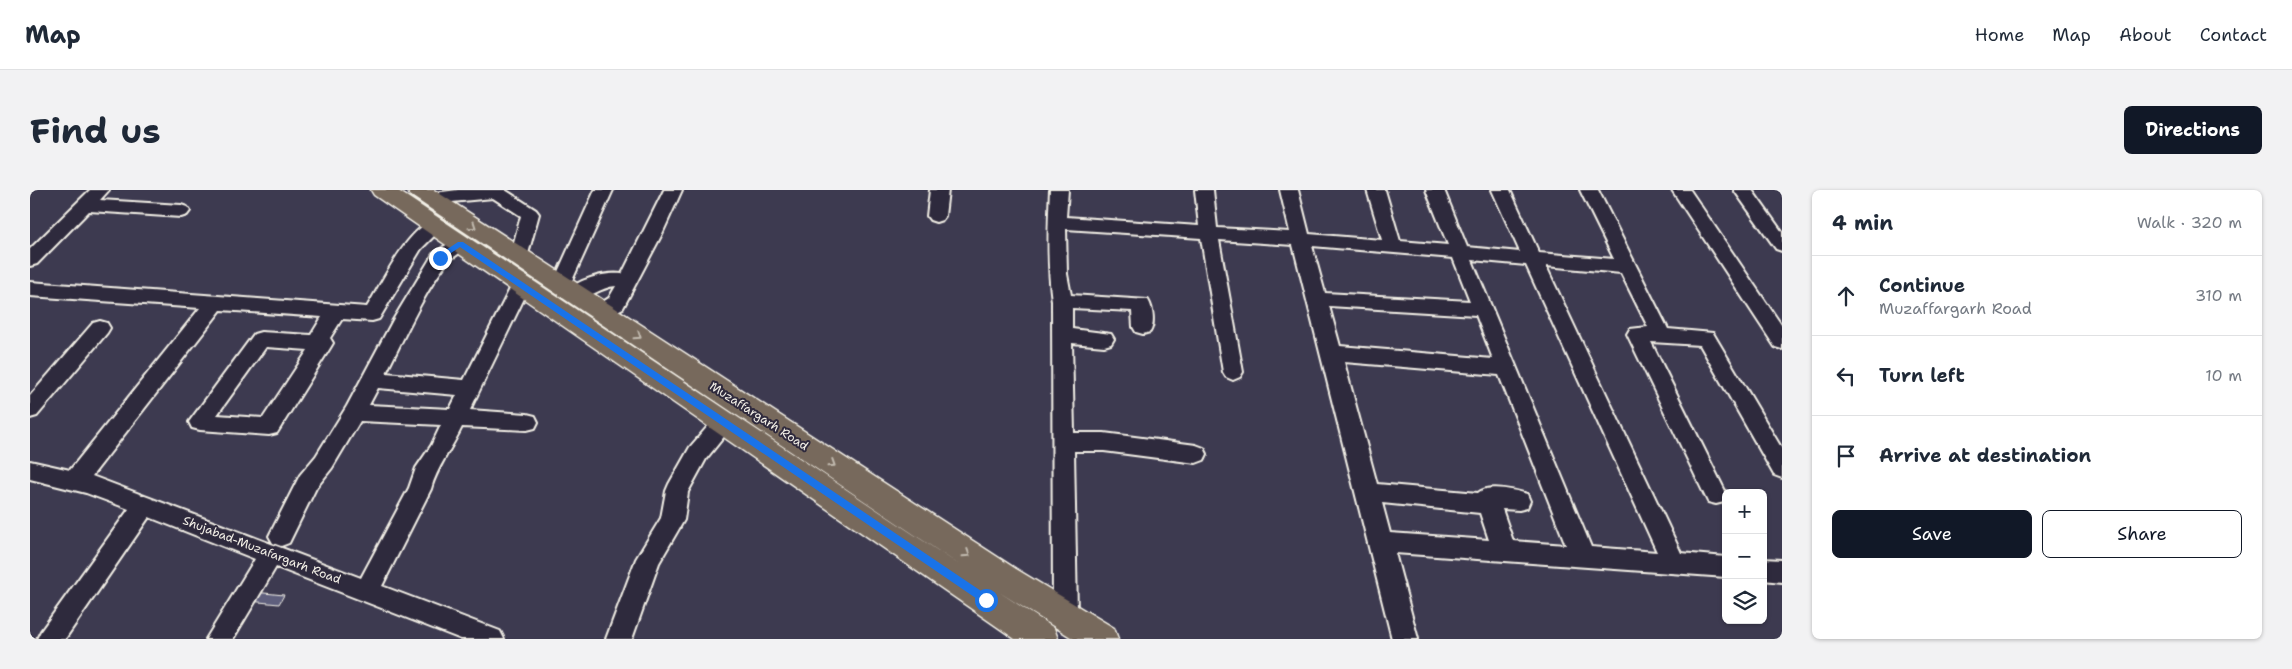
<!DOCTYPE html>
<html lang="en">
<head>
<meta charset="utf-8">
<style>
	:root { --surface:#fff; --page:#f2f2f3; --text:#1f2937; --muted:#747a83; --line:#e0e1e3; --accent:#111827 }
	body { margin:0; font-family:"Shantell Sans",sans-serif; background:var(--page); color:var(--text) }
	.controls { position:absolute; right:15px; bottom:15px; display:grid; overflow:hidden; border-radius:8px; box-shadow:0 1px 4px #0004 }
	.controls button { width:45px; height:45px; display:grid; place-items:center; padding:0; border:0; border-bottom:1px solid var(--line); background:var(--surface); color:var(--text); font:25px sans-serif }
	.stop { position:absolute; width:15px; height:15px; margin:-11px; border:4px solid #1a73e8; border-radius:50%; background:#fff }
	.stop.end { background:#1a73e8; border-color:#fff; box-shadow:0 1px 5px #0008 }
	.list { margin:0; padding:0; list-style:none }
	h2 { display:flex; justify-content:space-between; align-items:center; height:65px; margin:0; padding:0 20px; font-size:21px }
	h2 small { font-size:16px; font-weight:400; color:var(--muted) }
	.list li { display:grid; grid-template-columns:32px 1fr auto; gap:15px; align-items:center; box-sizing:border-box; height:80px; padding:0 20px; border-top:1px solid var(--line) }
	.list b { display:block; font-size:19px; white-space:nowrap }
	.list p { margin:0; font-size:16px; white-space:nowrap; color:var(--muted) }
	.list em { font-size:16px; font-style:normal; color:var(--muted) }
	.actions { display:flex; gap:10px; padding:15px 20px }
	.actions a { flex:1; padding:11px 0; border:1px solid var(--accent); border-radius:8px; text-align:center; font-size:18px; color:var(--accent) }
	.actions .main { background:var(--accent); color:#fff }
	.icon { flex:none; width:28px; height:28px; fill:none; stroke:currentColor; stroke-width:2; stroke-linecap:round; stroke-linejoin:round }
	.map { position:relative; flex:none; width:1752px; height:449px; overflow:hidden; border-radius:8px }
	header { display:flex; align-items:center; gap:30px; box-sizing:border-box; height:70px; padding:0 25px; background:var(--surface); border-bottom:1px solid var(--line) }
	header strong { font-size:24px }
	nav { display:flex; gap:28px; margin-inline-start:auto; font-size:18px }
	.intro { display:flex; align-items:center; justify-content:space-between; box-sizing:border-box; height:120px; padding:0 30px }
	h1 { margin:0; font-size:35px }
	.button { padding:12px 22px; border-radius:8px; background:var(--accent); color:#fff; font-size:18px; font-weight:700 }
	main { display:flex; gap:30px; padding:0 30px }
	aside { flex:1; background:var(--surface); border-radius:8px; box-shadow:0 1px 4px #0004 }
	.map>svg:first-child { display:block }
	.building { fill:#5f5f7d; stroke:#f4f1e8 }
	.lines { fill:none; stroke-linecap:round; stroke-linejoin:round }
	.minor-casing { stroke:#f4f1e8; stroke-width:4 }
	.major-casing { stroke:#f4f1e8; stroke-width:3 }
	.minor { fill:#2f2a3d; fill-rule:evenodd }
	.major { fill:#77695c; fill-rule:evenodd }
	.oneway { stroke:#c2bbb0 }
	.route { fill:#1a73e8 }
	.labels { text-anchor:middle; stroke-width:4; stroke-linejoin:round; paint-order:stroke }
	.street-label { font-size:12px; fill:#f4f1e8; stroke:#2f2a3d }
</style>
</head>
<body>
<header>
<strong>Map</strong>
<nav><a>Home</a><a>Map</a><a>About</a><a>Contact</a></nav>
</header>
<div class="intro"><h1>Find us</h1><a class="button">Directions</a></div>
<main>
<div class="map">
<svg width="1752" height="449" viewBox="0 0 1752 449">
	<rect width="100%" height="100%" fill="#3d3a50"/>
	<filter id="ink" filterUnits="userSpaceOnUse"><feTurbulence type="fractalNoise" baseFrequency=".02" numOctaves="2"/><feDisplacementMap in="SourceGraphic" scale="10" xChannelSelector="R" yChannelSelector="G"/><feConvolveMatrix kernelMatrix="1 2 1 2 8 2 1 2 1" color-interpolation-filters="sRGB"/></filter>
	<g filter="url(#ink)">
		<path class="building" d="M224,402l30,3 -5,9 -30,-3z"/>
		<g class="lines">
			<g class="minor-casing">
				<g id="minor">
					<path d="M60,0h19l-9,10 81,5 6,2 3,4 -3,4 -6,2 -92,-6 -52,53 -7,2v-17z"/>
					<path d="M428,0h47l31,20 3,4 -13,47 -7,2 -7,-2 -2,-4 11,-41 -28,-18 -62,6 -6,-2 -3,-4 3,-4z"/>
					<path d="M565,0h18l-43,95 -2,5 -7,2 -7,-2 -2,-5z"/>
					<path d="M634,0h18l-20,44 -39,74 -21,11 -7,-2 -3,-5 3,-5 14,-9 7,-12c-17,1 -32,17 -48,13l-3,-5c10,-15 41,-22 57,-20z"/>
					<path d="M900,0h18l-3,26 -3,4 -6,2 -6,-2 -3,-4z"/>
					<path d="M1020,0h18l-2,27 133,9 -4,-36h18l4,38 73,4 -10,-42h18l11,44 73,6 -15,-50h18l15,51 48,4 -22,-55h18l23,57 53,5 -28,-62h18l29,63 75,6 -34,-69h18l70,139 45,4 69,116v29l-8,-3 -74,-130 -49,-3 75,151 -2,9 -8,2 -8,-2 -81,-168 3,-5 18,-2 -27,-54 -75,-7 135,287 45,4v20l-331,-24 23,86h-26l-99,-394 -74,-5 24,132 -3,5 -7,3 -7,-3 -3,-5 -22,-134 -135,-9 1,45 4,21 77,5c5,8 7,24 2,32l-7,2 -7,-2 -3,-5 -1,-16 -60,-3v21l39,5 3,5 -3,5 -7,2 -32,-3 2,90h30l92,12 8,3 3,6 -3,6 -8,3 -92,-12h-30l3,163 -3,8 -9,3 -9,-3 -3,-8 -1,-313c-5,-37 -4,-74 -2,-111zM1282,56l141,12 17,43 -145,-8zM1442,70l54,5 131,287 -66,-5zM1299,116l147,9 17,44 -153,-13zM1314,172l155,13 67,170 -53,-4 -11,-32 17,1 8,-2 3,-7 -3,-7c-12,-4 -39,-10 -49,-1l-101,-9zM1352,313l98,10 9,27 -99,-7z"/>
					<path d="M1642,0h18l92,136v23l-7,-2z"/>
					<path d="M1704,0h18l30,42v19l-6,-2z"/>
					<path d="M405,30l6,2 3,4 -23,23 -42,70 -7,2 -30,-2 -12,19 3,5 -3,5 -53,85 -8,2 -69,-5 -8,-2 -3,-6 65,-88 7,-2 50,3 11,-18 -101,-7 -129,166 269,102 48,-90 7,-20 15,-22 10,-21 -81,-4 -28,47 -16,20 -27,55 -8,3 -8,-3 -4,-7 31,-61 16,-19 31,-50 46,-86 40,-66 21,-14 6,-2 6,2 3,4c-5,9 -17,12 -23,20 -24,32 -42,74 -60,109l78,7 50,-99 7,-2 7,2 2,5 -60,124 57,4 8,2 3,6 -3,6 -8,2 -65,-3c-9,19 -26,42 -31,62l-49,97 118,45 4,8h-43l-185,-72 -43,72h-27l49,-80 -106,-42 -84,122h-28l4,-8 88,-122 -43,-16 -56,-14v-18l40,9 130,-162 -170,-12v-14l337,25c15,-24 40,-79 68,-87zM236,157l42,3 -45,68 -46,-3zM348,198l79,7 -7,14 -81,-4z"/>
					<path d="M70,131l7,2 3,5 -3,5 -70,83 -7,2v-22l63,-73z"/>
					<path d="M694,225l8,2 3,6 -29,36 -18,33 -4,28 -25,43 -27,76h-26l30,-80 25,-41 5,-27 3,-7 21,-37 26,-30z"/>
					<path d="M1733,369l19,1v22l-19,-2z"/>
				</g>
			</g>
			<g class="major-casing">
				<path id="major" d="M341,0h26l567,378 -554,-373 -3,-5h27l582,379 98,59 4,11h-44l-75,-47 55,36 4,11h-43l-641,-444z"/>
			</g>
			<use href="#minor" class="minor"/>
			<use href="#major" class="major"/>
		</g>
		<defs><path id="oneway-chevron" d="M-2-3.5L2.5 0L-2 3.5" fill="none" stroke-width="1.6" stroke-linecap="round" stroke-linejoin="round" transform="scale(1.25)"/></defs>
		<g class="oneway">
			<use href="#oneway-chevron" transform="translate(443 36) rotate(34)"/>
			<use href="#oneway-chevron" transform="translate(608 146) rotate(33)"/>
			<use href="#oneway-chevron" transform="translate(802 274) rotate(33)"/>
			<use href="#oneway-chevron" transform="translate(937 364) rotate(33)"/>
		</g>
	</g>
	<path class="route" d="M428,52h5l527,355v6h-7l-523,-356 -18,12h-5v-3z"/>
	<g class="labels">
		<g class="street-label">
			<text transform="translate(729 226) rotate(33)" y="4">Muzaffargarh Road</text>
			<text transform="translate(232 360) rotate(21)" y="4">Shujabad-Muzafargarh Road</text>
		</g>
	</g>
</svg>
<div class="controls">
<button>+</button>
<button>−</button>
<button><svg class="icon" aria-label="layers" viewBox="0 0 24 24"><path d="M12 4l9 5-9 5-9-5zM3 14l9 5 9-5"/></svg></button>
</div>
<div class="stop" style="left:956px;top:410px"></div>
<div class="stop end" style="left:410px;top:68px"></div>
</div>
<aside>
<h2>4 min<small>Walk · 320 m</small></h2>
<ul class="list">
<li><svg class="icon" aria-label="ahead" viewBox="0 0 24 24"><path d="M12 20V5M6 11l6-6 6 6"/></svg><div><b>Continue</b><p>Muzaffargarh Road</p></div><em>310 m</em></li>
<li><svg class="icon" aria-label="left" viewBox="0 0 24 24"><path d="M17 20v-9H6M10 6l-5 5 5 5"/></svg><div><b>Turn left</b></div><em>10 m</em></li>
<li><svg class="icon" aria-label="arrive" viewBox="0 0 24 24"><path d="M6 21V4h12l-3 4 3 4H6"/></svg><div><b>Arrive at destination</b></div></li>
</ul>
<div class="actions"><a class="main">Save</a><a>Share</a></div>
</aside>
</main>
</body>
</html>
